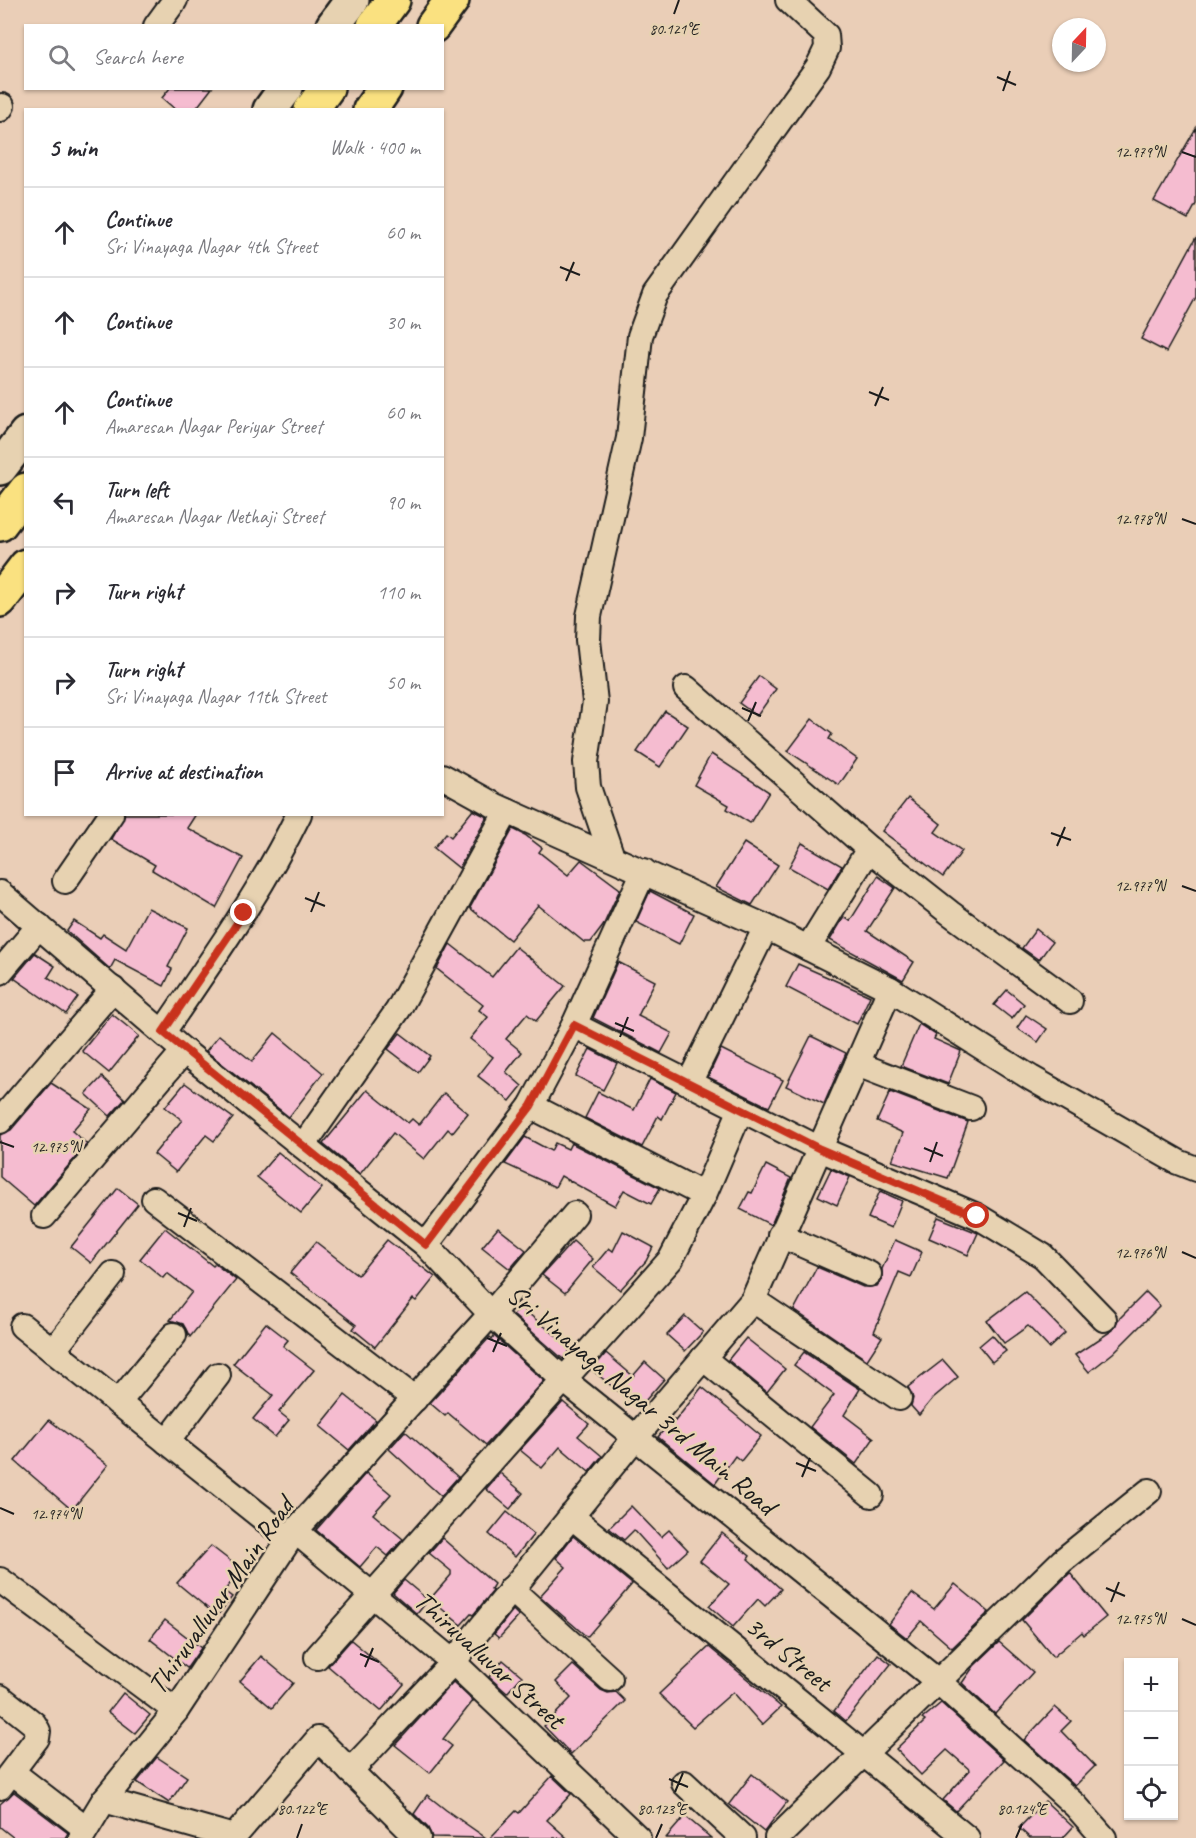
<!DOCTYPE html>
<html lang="en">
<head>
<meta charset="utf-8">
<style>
	:root { --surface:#fff; --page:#f7f7f7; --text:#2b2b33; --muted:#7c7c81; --line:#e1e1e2 }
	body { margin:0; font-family:Caveat,sans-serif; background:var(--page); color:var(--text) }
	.controls { position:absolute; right:18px; bottom:18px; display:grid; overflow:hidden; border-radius:0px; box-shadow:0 2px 4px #0004 }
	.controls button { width:54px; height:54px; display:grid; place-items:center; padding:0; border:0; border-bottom:2px solid var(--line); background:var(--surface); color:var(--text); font:30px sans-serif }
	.compass { position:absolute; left:1052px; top:18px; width:54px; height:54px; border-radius:50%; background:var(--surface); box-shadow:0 2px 4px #0004; rotate:22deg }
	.stop { position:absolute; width:18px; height:18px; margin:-14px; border:4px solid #c8321e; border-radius:50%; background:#fff }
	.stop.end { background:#c8321e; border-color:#fff; box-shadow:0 2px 6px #0008 }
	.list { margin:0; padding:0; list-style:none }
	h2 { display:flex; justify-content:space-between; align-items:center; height:78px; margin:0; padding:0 24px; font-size:26px }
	h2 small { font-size:20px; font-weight:400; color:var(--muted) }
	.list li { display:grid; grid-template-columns:39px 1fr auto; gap:18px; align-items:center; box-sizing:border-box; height:90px; padding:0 24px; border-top:2px solid var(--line) }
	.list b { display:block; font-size:22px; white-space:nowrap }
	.list p { margin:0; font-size:20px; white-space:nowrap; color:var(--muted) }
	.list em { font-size:20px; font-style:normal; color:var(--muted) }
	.icon { flex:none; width:33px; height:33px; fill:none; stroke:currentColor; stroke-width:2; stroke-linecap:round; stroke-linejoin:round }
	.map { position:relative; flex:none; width:1196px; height:1838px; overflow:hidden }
	.search { position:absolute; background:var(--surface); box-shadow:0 2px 4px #0004; left:24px; top:24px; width:420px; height:66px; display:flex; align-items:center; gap:15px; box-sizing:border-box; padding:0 21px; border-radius:0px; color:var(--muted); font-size:22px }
	.panel { position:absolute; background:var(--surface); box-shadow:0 2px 4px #0004; left:24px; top:108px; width:420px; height:708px; border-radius:0px }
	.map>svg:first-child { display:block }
	.building { fill:#f5bcd0; stroke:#1c1c1c; stroke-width:1.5 }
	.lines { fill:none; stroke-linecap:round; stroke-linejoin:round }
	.street-casing { stroke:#1c1c1c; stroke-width:28 }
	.secondary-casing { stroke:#1c1c1c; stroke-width:38 }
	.highway-casing { stroke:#1c1c1c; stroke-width:38 }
	.street { stroke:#e7d2b1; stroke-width:24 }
	.secondary { stroke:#e7d2b1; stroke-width:33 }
	.highway { stroke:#fae180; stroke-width:33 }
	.route { stroke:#c8321e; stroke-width:8 }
	.ticks { fill:none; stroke:#1c1c1c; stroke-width:2 }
	.labels { text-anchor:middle; stroke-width:5; stroke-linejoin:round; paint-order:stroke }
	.street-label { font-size:28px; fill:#1c1c1c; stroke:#e7d2b1 }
	.ticks-label { font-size:15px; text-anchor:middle; fill:#1c1c1c; stroke:#e7d2b1; stroke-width:5; stroke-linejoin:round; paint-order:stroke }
</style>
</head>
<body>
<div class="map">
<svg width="1196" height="1838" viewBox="0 0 1196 1838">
	<rect width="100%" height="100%" fill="#eaceb7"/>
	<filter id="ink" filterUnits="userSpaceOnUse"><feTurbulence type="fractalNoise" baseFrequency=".0167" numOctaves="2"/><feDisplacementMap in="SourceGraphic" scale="12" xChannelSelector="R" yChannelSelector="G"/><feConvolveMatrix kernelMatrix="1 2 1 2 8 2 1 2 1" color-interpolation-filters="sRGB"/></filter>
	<g filter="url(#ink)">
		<g class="building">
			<path d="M170,88h42l-17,22h-19l-14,-12z"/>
			<path d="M1196,128v76l-8,15 -34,-18z"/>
			<path d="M1196,237v60l-30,55 -25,-13z"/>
			<path d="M759,676l17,13 -19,27 -18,-13z"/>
			<path d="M665,711l23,15 -28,41 -23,-15z"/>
			<path d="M812,719l20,15 -3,5 28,20 -18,26 -51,-34z"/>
			<path d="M711,754l58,38 -19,31 -23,-14 2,-4 -35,-20z"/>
			<path d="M908,798l33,26 -6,8 27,19 -19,26 -61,-46z"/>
			<path d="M473,810l14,7 -28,51 -25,-20 12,-15 5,4z"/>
			<path d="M125,814h71l-9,14 56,30 -27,50 -64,-38 3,-5 -44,-26z"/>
			<path d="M513,829l12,6 17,13 -3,4 29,23 13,-15 39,29 -17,37 -12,16h-7l-46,-37 -28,35 -40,-32z"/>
			<path d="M744,843l34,22 -26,40 -36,-18z"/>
			<path d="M802,843l40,23 -14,23 -39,-22z"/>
			<path d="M878,876l17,12 -28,43 47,31 -11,18 -73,-40 14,-23 6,4z"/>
			<path d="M650,891l44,23 -15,30 -43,-22z"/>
			<path d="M148,908l40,20 -20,39 4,2 -8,17 -49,-26 -5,9 -43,-38 7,-10 26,17 3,-4 23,15z"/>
			<path d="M1036,929l16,13 -13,18 -17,-12z"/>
			<path d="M450,944l42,33 24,-30 49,39 -29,35 -9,-7 -21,25 16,13 -16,20 16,14 -12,15 -32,-25 15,-19 -23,-18 18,-22 -9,-7 4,-5 -46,-36z"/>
			<path d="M35,953l20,13 -7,11 30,20 -12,17 -52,-36z"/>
			<path d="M618,962l37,19 -17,35 34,17 -11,20 -68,-35z"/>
			<path d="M798,964l72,32 -13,28 -71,-37z"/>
			<path d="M1007,990l17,14 -12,15 -18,-14z"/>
			<path d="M112,1014l27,22 -30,37 -27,-22z"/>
			<path d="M1026,1015l21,14 -9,13 -21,-14z"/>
			<path d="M919,1024l17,11 -2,4 27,12 -13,33 -47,-18z"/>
			<path d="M275,1033l48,40 -34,44 -83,-66 13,-16 33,26z"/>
			<path d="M400,1033l30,23 -12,16 -30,-23z"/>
			<path d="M811,1036l35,17 -22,51 -38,-18z"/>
			<path d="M590,1049l27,14 -14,27 -27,-14z"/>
			<path d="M721,1049l62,31 -14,27 -61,-30z"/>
			<path d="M102,1077l23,22 -15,17 -24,-22z"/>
			<path d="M650,1079l26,13 -14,27 -4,-3 -16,31 -57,-29 13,-26 36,18z"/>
			<path d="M51,1083l40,26 -19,22 15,13 -53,62 -34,-29v-42l11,-5z"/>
			<path d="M185,1083l48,35 -19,23 -8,-6 -30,37 -22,-18 28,-34 -17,-13z"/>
			<path d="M367,1090l41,33 4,-4 7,6 25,-32 24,20 -16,20 -4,-4 -24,30 -31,-26 -33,41 -37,-30z"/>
			<path d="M890,1092l78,30 -20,56 -56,-17 11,-28 -26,-12z"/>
			<path d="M525,1137l26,14 4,-8 13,6 3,-6 89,45 -9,16 -27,-14 -9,16 -54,-30 -6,11 -50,-23z"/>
			<path d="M278,1152l44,36 -21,25 -44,-36z"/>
			<path d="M766,1165l25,13 -20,47 -31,-16 9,-17 3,1z"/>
			<path d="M831,1169l19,8 -13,28 -19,-9z"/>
			<path d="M118,1188l20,16 -47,59 -20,-16z"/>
			<path d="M880,1191l22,10 -11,27 -23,-10z"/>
			<path d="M938,1217l40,16 -10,22 -39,-17z"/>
			<path d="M165,1228l48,38 2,-2 21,16 -46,57 -7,-13 -13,-4 22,-28 -25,-19 -4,5 -23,-19z"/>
			<path d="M498,1228l28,22 -16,19 -28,-22z"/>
			<path d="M623,1231l30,16 -7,14 -26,29 -27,-23 16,-19 4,3z"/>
			<path d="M387,1240l48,37 -19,24 -3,-2 -38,48 -22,-18 3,-4 -66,-52 26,-31 42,33z"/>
			<path d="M895,1240l27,12 -11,25 -12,-5 -25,60 8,5 -15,23 -73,-50 23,-43 46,20 14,-1 5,-7v-10z"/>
			<path d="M573,1241l20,18 -28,34 -23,-18z"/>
			<path d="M1025,1292l40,41 -16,15 -21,-22 -24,17 -17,-22z"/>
			<path d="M1146,1292l14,14 -47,47 -24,19 -14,-17 38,-25 5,-10z"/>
			<path d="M520,1307l52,41 -9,11 -50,-44z"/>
			<path d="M685,1316l18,16 -18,19 -18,-16z"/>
			<path d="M266,1323l22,17 -5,6 31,24 -35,42 10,8 -14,17 -22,-18 20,-24 -40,-31z"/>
			<path d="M992,1335l14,16 -14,11 -13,-16z"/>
			<path d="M494,1336l50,45 -58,64 -38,-32 -3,3 -15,-13 60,-66 2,2z"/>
			<path d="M746,1338l39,31 -18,23 -39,-32z"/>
			<path d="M804,1352l56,37 -16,26 30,23 -18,26 -46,-37 24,-32 -40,-30z"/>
			<path d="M606,1353l27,23 12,-14 19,17 -25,29 -47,-38z"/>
			<path d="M943,1360l15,17 -25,21 -14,17 -8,-9 2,-8 -5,-11z"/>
			<path d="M702,1387l59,49 -20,25 -6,-5 -20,28 -57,-47 15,-18 2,2z"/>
			<path d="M345,1395l31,25 -27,30 -29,-24z"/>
			<path d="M563,1402l26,22 -11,12 24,20 -13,16 -29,-25 -18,21 -22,-18z"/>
			<path d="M49,1420l59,45 -36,45 -57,-49z"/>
			<path d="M405,1431l53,46 -17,19 -52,-47z"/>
			<path d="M366,1473l25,21 -18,20 30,25 -15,17 -11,-9 -17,20 -44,-37z"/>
			<path d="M500,1473l23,20 -13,16 -24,-20z"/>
			<path d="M631,1506l30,31 8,-7 19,20 -20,18 -34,-38 -10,10 -15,-12z"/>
			<path d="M507,1512l27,22 -19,23 -26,-23z"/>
			<path d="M722,1533l28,23 -2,3 33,30 -16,17 -7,-7 -25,28 -24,-21 20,-22 -29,-23z"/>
			<path d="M573,1536l59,48 -45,53 -47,-41 26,-29 -10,-9z"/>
			<path d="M442,1538l52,46 -3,5 2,2 -20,24 -2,-1 -10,11 -31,-26 21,-24v-4l-22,-18z"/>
			<path d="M211,1546l31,24 -18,21 8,6 -15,19 -40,-33z"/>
			<path d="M1070,1573l36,44 -22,18 -2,-3 -29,25 -31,-37z"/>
			<path d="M404,1580l24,20 -11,14 -24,-21z"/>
			<path d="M955,1584l34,28 -37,36 -31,-27 -14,17 -18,-14 23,-31 22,16z"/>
			<path d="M513,1610l6,6 -20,22 -5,-4z"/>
			<path d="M165,1620l36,28 -14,20 -37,-29z"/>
			<path d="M351,1640l53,44 -23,27 -53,-45z"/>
			<path d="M999,1642l34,30 -38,42 -33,-31 12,-17z"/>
			<path d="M709,1647l72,60 -19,18 -29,-33 -40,35 -34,-33z"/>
			<path d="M878,1654l13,10 -45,57 -12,-10z"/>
			<path d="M261,1656l32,27 -21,25 -32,-27z"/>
			<path d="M503,1660l19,16 -15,17 -18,-16z"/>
			<path d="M573,1665l28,25 7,3 8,-1 9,9 -54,53 -27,-28 27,-28 -15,-16z"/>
			<path d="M453,1682l20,19 -30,38 9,7 -22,27 -35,-28z"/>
			<path d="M123,1693l27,22 -15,18 -27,-21z"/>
			<path d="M941,1703l63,57 -48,51 -13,-11 27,-30 -23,-20 -26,25 -25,-26 29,-28 -3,-2z"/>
			<path d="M1055,1707l16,14 -10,10 34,35 -20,20 -51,-46z"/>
			<path d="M157,1757l30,20 -18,26 -32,-21z"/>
			<path d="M752,1774l35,28 -23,30 -35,-28z"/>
			<path d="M552,1776l19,18 -24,26 20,18h-77l26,-27 3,2z"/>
			<path d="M14,1792l54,41 -3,5h-51l-14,-11v-23z"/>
			<path d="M427,1795l19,15 40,28 -54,-1 -4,-9 -14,-14z"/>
			<path d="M1045,1801l28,26 -10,11h-33l-11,-10z"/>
			<path d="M685,1816l26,22h-45z"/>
		</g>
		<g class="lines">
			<g class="street-casing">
				<g id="street">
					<path d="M156,26l19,-26"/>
					<path d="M0,109l2,-3"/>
					<path d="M686,688l183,161 81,64 120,88"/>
					<path d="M442,776l54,30 270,121 124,62 141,89 147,84 18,7"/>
					<path d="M612,857l-24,-70 -2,-25 9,-60 -7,-62 1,-24 40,-178 11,-102 15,-41 163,-228 9,-19 -1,-13 -38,-35"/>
					<path d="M65,881l46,-67"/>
					<path d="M0,893l184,158 242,194 65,69 73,66 376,303 136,123 28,32"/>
					<path d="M808,948l61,-99"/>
					<path d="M0,972l39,-46"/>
					<path d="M574,1025l246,124 157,67 66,40 61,63"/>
					<path d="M163,1032c48,-71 98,-140 136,-218"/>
					<path d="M857,1064l114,44"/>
					<path d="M689,1083l77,-156"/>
					<path d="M531,1106l173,89"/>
					<path d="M0,1121l113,-132"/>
					<path d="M303,1146l95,-136 109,-199"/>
					<path d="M154,1199l261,200"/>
					<path d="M44,1216l140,-165"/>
					<path d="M780,1235l89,39"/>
					<path d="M426,1245l105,-139 43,-81 70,-154"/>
					<path d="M753,1300l146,98"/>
					<path d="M22,1326l267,213"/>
					<path d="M53,1351l60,-77"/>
					<path d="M703,1358l168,137"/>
					<path d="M118,1403l56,-68"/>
					<path d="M167,1442l51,-67"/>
					<path d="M571,1516l396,322"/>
					<path d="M295,1531l158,131 185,176"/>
					<path d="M0,1580l176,131"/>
					<path d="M511,1589l99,90"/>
					<path d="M317,1657l354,-398 33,-64 37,-86"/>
					<path d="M0,1697l34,27 4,7 -1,7 -37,49"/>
					<path d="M350,1771l103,-109 181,-223 119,-139 137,-311"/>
					<path d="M12,1772l74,57"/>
					<path d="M684,1783l59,55"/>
					<path d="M104,1800l130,37"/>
					<path d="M81,1838l23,-38 72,-89 119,-180 196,-217 84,-100"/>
					<path d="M233,1838l85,-99 100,99"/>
					<path d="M777,1838l285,-277 87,-70"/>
				</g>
			</g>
			<g class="secondary-casing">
				<g id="secondary">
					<path d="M333,26l19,-26"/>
					<path d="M270,110l16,-22"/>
					<path d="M0,468l26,-34"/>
				</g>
			</g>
			<g class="highway-casing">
				<g id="highway">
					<path d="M374,26l19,-26"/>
					<path d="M433,26l19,-26"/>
					<path d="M311,110l16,-22"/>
					<path d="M370,110l15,-22"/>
					<path d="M0,524l26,-34"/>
					<path d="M0,600l26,-34"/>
				</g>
			</g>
			<use href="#street" class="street"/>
			<use href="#secondary" class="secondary"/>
			<use href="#highway" class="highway"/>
		</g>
	</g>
	<g class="lines" filter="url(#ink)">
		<path class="route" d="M244,913l-81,119 263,213 105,-139 43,-81 246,124 157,67"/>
	</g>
	<path class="ticks" d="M674,14l5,-14M997,77l19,8M1003,91l7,-20M1182,152l14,5M560,267l20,8M566,281l8,-19M869,392l20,8M875,406l8,-19M1182,519l14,5M742,708l19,8M748,721l8,-19M1051,833l20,7M1057,846l8,-19M1182,886l14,5M305,898l20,8M311,912l8,-20M615,1023l19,8M620,1037l8,-20M0,1142l14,5M924,1148l19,8M930,1162l7,-20M178,1213l19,8M184,1227l7,-19M1182,1252l14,6M487,1338l20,8M493,1352l8,-19M796,1463l20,8M802,1477l8,-19M0,1508l14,6M1106,1588l19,8M1111,1602l8,-20M1182,1619l14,6M360,1654l19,8M365,1667l8,-19M669,1779l19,8M675,1792l8,-19M297,1838l5,-14M656,1838l6,-14M1016,1838l6,-14"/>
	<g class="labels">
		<g class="street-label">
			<text transform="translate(642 1399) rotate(40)" y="10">Sri Vinayaga Nagar 3rd Main Road</text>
			<text transform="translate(220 1595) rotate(-55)" y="10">Thiruvalluvar Main Road</text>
			<text transform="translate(789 1653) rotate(39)" y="10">3rd Street</text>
			<text transform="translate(490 1659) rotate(42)" y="10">Thiruvalluvar Street</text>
		</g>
	</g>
	<g class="ticks-label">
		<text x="674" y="34">80.121°E</text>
		<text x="1140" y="157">12.979°N</text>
		<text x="1140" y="524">12.978°N</text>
		<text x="1140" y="891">12.977°N</text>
		<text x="56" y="1152">12.975°N</text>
		<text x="1140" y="1258">12.976°N</text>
		<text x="56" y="1519">12.974°N</text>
		<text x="1140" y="1624">12.975°N</text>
		<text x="302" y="1814">80.122°E</text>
		<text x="662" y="1814">80.123°E</text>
		<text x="1022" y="1814">80.124°E</text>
	</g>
</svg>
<div class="controls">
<button>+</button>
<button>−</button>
<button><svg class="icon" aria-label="locate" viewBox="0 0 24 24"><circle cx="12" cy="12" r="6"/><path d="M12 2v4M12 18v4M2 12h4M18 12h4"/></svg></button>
</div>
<svg class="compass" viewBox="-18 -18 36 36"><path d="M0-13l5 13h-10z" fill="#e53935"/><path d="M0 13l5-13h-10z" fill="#7c7c81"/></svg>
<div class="stop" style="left:977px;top:1216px"></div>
<div class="stop end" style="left:244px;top:913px"></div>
<div class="search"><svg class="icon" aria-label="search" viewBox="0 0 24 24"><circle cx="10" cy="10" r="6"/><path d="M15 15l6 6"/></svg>Search here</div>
<section class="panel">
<h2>5 min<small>Walk · 400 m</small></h2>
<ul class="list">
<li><svg class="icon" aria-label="ahead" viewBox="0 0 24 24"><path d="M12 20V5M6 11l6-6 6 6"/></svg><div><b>Continue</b><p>Sri Vinayaga Nagar 4th Street</p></div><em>60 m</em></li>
<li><svg class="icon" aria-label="ahead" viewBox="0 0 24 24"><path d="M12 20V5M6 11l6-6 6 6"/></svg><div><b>Continue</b></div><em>30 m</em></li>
<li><svg class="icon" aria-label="ahead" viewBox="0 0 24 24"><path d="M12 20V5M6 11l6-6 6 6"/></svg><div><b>Continue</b><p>Amaresan Nagar Periyar Street</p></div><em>60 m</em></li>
<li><svg class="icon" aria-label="left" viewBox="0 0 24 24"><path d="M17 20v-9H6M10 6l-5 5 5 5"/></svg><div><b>Turn left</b><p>Amaresan Nagar Nethaji Street</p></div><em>90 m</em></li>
<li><svg class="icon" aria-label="right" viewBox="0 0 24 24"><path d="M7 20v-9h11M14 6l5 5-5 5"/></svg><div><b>Turn right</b></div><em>110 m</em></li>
<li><svg class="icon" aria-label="right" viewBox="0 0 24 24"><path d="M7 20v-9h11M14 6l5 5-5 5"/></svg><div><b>Turn right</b><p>Sri Vinayaga Nagar 11th Street</p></div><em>50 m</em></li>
<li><svg class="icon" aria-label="arrive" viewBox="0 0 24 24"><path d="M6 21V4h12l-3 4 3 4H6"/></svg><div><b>Arrive at destination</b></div></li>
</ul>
</section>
</div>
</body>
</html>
